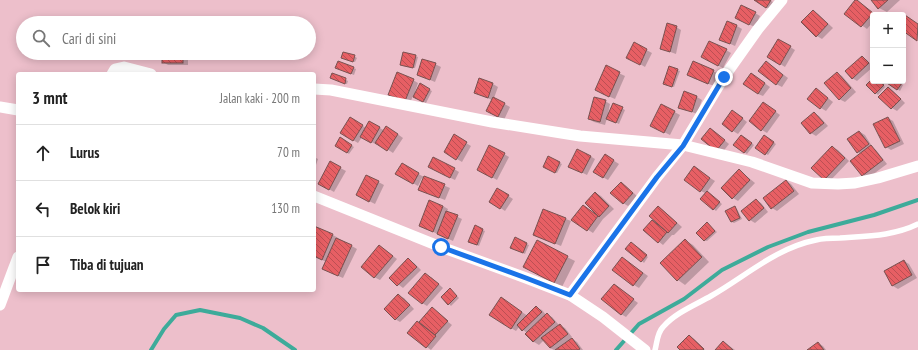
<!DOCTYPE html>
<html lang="id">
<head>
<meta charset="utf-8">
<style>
	:root { --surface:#fff; --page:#f6f6f6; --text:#222; --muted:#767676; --line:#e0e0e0 }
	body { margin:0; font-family:"PT Sans Narrow",sans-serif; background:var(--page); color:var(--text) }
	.controls { position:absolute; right:12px; top:12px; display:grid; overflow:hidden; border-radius:4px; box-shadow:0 2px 10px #0003 }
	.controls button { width:36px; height:36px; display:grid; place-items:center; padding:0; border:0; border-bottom:1px solid var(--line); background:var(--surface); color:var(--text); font:20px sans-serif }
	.stop { position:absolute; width:12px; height:12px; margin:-9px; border:3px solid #1a73e8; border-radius:50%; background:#fff }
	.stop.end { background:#1a73e8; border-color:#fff; box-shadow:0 1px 4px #0008 }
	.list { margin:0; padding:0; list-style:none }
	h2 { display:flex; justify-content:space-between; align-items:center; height:52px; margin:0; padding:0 16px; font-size:17px }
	h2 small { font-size:13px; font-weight:400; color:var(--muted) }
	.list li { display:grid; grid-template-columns:26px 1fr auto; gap:12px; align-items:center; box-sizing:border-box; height:56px; padding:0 16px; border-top:1px solid var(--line) }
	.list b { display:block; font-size:15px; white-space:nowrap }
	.list em { font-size:13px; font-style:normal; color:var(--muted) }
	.icon { flex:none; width:22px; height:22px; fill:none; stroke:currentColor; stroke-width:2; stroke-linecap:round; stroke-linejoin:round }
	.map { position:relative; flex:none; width:918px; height:350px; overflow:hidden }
	.search { position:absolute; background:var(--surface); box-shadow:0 2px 10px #0003; left:16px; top:16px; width:300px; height:44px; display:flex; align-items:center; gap:10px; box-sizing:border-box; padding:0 14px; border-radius:22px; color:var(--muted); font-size:15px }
	.panel { position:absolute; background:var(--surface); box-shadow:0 2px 10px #0003; left:16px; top:72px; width:300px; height:220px; border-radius:4px }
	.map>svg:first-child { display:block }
	.shadow { fill:#0003 }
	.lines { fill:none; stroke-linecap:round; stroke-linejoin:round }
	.stream { stroke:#3dab9a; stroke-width:4 }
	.building { fill:url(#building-back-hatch); stroke:#795150 }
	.lane { stroke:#fff; stroke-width:5.5 }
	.street { stroke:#fff; stroke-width:11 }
	.route { stroke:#1a73e8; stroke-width:5 }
</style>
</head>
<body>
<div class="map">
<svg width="918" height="350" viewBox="0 0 918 350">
	<defs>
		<pattern id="building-back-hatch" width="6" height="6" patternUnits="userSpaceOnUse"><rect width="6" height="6" fill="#e75f64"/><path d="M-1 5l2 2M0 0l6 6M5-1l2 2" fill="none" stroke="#bc4f53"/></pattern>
	</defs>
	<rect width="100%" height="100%" fill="#edbfcb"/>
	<g class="shadow">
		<path d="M755,0h14l4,2 -4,7z"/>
		<path d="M856,0l20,15h-3v7l-6,7 -21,-15z"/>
		<path d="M872,0h28l-13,12 -8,-4z"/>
		<path d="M813,11l5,3 15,14 -11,11 -5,-3 -15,-14z"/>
		<path d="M755,13l5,3 -5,11 -14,-6z"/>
		<path d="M737,26l5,3 -7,17 -9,-4z"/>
		<path d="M676,27l5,3 -5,24 -14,-5z"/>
		<path d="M779,40l16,10 -10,17 -16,-10z"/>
		<path d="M635,44l17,9 -7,14 -17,-10z"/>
		<path d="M726,50l5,3 -8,15 -16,-8z"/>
		<path d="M163,53h25v12h-20l-5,-3z"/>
		<path d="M354,56l3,2 -2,4 -10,-3z"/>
		<path d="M415,56l3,1 -3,11 -12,-2z"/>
		<path d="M862,57l5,3 6,7 -16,14 -5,-3z"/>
		<path d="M339,62l17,7 -2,6 -15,-6z"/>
		<path d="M694,62l25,12 -5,12 -21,-8z"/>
		<path d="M435,64l6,3 -6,15 -17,-7z"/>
		<path d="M771,65l17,13 -6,9 -6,-3z"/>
		<path d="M606,67l19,9 -10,23 -14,-6z"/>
		<path d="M677,70l3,1 -6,16 -8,-3z"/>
		<path d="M837,73l5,3 14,16 -11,10 -6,-3z"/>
		<path d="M332,74l16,7 -1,3 -14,-5z"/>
		<path d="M756,77l14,10 -7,9 -5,-2z"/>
		<path d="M873,79v2h6l6,6 -7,8 -11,-10z"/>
		<path d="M413,80l5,3 -3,9h1l4,-7 12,6 -6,12 -13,-7 -3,7 -17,-7z"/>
		<path d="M886,81h11l6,4 -3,6z"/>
		<path d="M493,84l5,3 -4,11 16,9 -6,13 -12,-6v-14l-17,-7z"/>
		<path d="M888,88l5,3 12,12 -8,8 -5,-3 -12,-11z"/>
		<path d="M816,89l17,13 -7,9 -5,-3z"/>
		<path d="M697,97l5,3 -5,14 -18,-7z"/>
		<path d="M605,101l5,3 -2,10 1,1 5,-11 11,6 -6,14 -12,-6 -2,7 -11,-3 -5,-3z"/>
		<path d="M662,105l18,10 -10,20 -14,-7z"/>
		<path d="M768,106l12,9 -13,18 -5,-3z"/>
		<path d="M814,113l5,3 9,10 -12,10 -5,-3 -9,-10z"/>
		<path d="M737,114l10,8 -9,12 -5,-3z"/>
		<path d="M350,118l16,10 4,-6 15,9 7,-1 11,8 -10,15 -15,-10 -1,2 -15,-8 -4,6 -17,-10z"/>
		<path d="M888,118l5,3 11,23 -13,6 -5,-3z"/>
		<path d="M715,132l14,12 -7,9 -5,-3z"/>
		<path d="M860,132l5,3 8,13 3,2 11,14 -19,14 -5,-3 -9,-11 7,-10 -3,-2z"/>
		<path d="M454,136l17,10 -9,16 -17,-10z"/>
		<path d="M744,137l10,8 -7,9 -3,-2z"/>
		<path d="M765,137l11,7 -8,11 -11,-7z"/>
		<path d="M340,139l14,8 -5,7 -13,-9z"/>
		<path d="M832,147l6,3 11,11 -20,21 -5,-3z"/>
		<path d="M504,154l5,3 -12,23 -14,-8z"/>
		<path d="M605,155l14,9 -11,16 -14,-8z"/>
		<path d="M590,156l5,3 -8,16 -12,-6z"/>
		<path d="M314,157l4,2 -4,12z"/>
		<path d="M549,158l13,6 -5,9 -11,-5z"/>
		<path d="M331,163l15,8 -12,21 -14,-8z"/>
		<path d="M402,165l22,12 26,11 -5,12 -26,-10 5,-11 -2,-1 -4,8 -21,-12z"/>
		<path d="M454,169l5,3 -4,8 -21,-10z"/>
		<path d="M739,170l16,13 -17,18 -5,-3z"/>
		<path d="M699,171l16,10 -8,11 15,12 -6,7 -15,-13 4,-5 -4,-2z"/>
		<path d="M367,176l17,9 -9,19 -12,-6z"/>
		<path d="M786,181l5,3 8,10 -22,17 -5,-3z"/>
		<path d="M621,183l5,3 12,11 -10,9 -5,-3z"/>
		<path d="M498,189l15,10 -8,12 -15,-10z"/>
		<path d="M596,193l5,3 13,13 -11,10 -10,14 -20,-13 23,-6z"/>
		<path d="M756,200l5,3 7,9 -13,11 -5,-3z"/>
		<path d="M443,206l5,3 -1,3 15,7 -9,22 -33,-15z"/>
		<path d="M658,207l5,3 19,17 -8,8h-2l-9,10 -19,-15 10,-11z"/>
		<path d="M735,208l2,1 5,10 -8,4 -2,-1z"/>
		<path d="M566,219l5,2 -10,25 -27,-11z"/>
		<path d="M707,224l10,8 -10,9 -3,-1z"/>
		<path d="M475,227l10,4 -6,15 -8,-3z"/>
		<path d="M314,228l19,7 24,14 -14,29 -14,-6 -2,-10 -13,-5z"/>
		<path d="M515,239l14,6 -4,9 -12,-5z"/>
		<path d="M685,240l8,5 16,17 -24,23 -7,-5z"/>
		<path d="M537,242l38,19 -13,26 -30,-16z"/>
		<path d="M634,245l14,12 -4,6 -2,-2z"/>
		<path d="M380,246l17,13 -17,21 -6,-3z"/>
		<path d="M408,260l6,3 7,7 -18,18 -13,-10z"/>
		<path d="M627,261l21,15 -9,12 -5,-3z"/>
		<path d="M904,261l5,3 8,14 -19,11 -5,-3 -8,-15z"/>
		<path d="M431,277l12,11 -16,18 -5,-3z"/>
		<path d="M614,285l24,18 -12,14 -5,-3z"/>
		<path d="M452,291l7,7 -8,8 -9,-9z"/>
		<path d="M399,296l5,2 10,11 -14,13 -5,-3z"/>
		<path d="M506,302l22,14 8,-9 6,3 4,5 6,2 7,8 6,3 7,9 -1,1 6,4 6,8h-29l-4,-2 -6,-8 -5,5 -5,-3 -8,-8 1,-1 -8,-6 -3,4 -5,-3z"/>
		<path d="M432,309l20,16 -21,25 -23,-17 9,-11 8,5z"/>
		<path d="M689,336l5,3 11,11h-24z"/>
		<path d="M724,342l7,5 4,3h-19z"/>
		<path d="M818,343l5,3 3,4h-17z"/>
	</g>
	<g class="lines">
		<g class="stream">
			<path d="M151,350l13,-21 12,-14 24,-5 40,8 23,10 32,22"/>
			<path d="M616,350l23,-26 45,-25 38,-29 46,-23 40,-15 66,-17 44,-15"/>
		</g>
	</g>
	<g class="building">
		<path d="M754,0h17l-5,8z"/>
		<path d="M855,0h2l16,13 -12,14 -17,-13z"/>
		<path d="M871,0h17l-10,9z"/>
		<path d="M741,5l15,7 -7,13 -14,-7z"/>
		<path d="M813,10l15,14 -12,13 -15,-15z"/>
		<path d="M902,13l16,11 -1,17 -14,-10v-16h-3z"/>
		<path d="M727,21l10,4 -7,19 -11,-4z"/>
		<path d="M667,23l10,3 -7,26 -10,-3z"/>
		<path d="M778,39l13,7 -11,19 -13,-8z"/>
		<path d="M709,41l18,8 -9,17 -17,-9z"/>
		<path d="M634,42l13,7 -7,16 -14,-7z"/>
		<path d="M343,52l12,3 -2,7 -12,-4z"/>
		<path d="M403,52l13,3 -3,13 -13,-3z"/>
		<rect x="162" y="53" width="21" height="10"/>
		<path d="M862,56l7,7 -17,16 -7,-8z"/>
		<path d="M422,59l14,4 -6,17 -13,-5z"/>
		<path d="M338,61l16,6 -3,7 -16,-6z"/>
		<path d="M693,61l21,9 -6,14 -21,-9z"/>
		<path d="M766,61l17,14 -7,10 -18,-14z"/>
		<path d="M606,65l14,7 -11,25 -14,-7z"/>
		<path d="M669,66l9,3 -6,18 -9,-3z"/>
		<path d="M397,72l17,7 -9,22 -17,-6z"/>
		<path d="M837,72l14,16 -12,12 -15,-17z"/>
		<path d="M332,73l14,5 -1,6 -15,-6z"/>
		<path d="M751,73l14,10 -7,11 -15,-10z"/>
		<path d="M479,78l14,5 -5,15 -14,-5z"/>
		<path d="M873,78v3h6l5,4 -9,9 -9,-9z"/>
		<path d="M884,81h14l4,2 -5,7z"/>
		<path d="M420,83l10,6 -7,13 -10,-5z"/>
		<path d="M888,87l13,12 -10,10 -13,-12z"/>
		<path d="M816,88l12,10 -8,11 -13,-10z"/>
		<path d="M684,91l13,5 -5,16 -14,-4z"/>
		<path d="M493,97l12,6 -7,14 -12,-6z"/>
		<path d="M594,97l12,3 -6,22 -12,-3z"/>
		<path d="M763,102l13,9 -15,20 -12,-10z"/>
		<path d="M613,103l10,4 -7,16 -10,-4z"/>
		<path d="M661,104l14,7 -11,22 -14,-7z"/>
		<path d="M732,110l11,8 -11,14 -10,-8z"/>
		<path d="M814,112l10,11 -14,11 -9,-11z"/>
		<path d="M350,117l13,8 -10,16 -13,-8z"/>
		<path d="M888,117l12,24 -15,7 -12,-24z"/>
		<path d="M369,121l11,6 -9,16 -11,-6z"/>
		<path d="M386,126l12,8 -11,17 -12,-8z"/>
		<path d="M710,128l15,12 -9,11 -15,-12z"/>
		<path d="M859,131l10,13 -12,9 -10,-14z"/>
		<path d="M454,134l13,8 -11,18 -12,-8z"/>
		<path d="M741,135l11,8 -8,10 -11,-8z"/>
		<path d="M764,135l10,7 -9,13 -10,-7z"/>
		<path d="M340,137l12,8 -5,8 -12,-7z"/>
		<path d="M489,145l16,8 -13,25 -15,-8z"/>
		<path d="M871,145l12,15 -21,16 -12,-15z"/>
		<path d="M832,146l13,12 -21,22 -13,-12z"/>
		<path d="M577,149l14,7 -9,17 -14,-6z"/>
		<path d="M605,154l9,6 -11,18 -10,-6z"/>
		<path d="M548,156l12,6 -5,11 -12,-6z"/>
		<path d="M433,157l22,11 -5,10 -22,-11z"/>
		<path d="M330,161l11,6 -12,23 -11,-6z"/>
		<path d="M402,163l17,10 -6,11 -18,-10z"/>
		<path d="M694,166l16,12 -10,14 -16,-12z"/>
		<path d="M739,169l11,11 -18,19 -11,-11z"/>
		<path d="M366,175l13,6 -10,21 -13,-7z"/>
		<path d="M424,176l21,8 -6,14 -21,-8z"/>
		<path d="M786,180l8,11 -23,18 -8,-11z"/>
		<path d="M621,182l12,11 -10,11 -13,-11z"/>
		<path d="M497,188l12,7 -9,14 -11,-7z"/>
		<path d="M707,191l13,11 -7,8 -13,-11z"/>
		<path d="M595,192l14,14 -10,11 -14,-14z"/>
		<path d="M756,199l8,9 -15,13 -8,-10z"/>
		<path d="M429,200l14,6 -10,26 -14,-6z"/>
		<path d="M583,205l15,11 -11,15 -16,-11z"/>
		<path d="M658,206l19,17 -9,10 -19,-17z"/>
		<path d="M735,206l5,12 -9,4 -6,-11z"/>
		<path d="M543,209l23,9 -11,26 -22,-9z"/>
		<path d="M446,211l12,4 -10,24 -11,-5z"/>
		<path d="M652,220l15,12 -9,11 -15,-13z"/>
		<path d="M707,222l8,9 -11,10 -8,-8z"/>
		<path d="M475,225l8,4 -6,16 -9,-3z"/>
		<path d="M314,226l19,8 -11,26 -8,-4z"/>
		<path d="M515,237l12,6 -4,10 -13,-5z"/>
		<path d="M336,238l16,7 -14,31 -16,-7z"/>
		<path d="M685,239l17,18 -25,24 -17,-18z"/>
		<path d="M537,240l31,16 -14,27 -31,-16z"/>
		<path d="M631,242l16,13 -6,7 -16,-13z"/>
		<path d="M379,245l14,11 -19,22 -13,-11z"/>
		<path d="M622,257l21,16 -10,13 -21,-16z"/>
		<path d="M408,258l9,9 -20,19 -8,-8z"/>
		<path d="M904,260l8,15 -20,11 -8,-15z"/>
		<path d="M425,273l14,11 -17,20 -14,-11z"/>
		<path d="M614,284l20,15 -13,16 -20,-16z"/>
		<path d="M450,288l7,8 -9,9 -7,-8z"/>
		<path d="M398,294l12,11 -15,15 -11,-11z"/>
		<path d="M501,297l21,15 -11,17 -22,-14z"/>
		<path d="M536,306l6,6 -20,19 -5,-6z"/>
		<path d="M432,307l16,14 -13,14 -16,-13z"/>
		<path d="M547,313l8,9 -22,20 -8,-8z"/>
		<path d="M417,321l19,15 -10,12 -19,-15z"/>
		<path d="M560,324l8,10 -18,14 -9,-10z"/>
		<path d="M689,335l15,14 -1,1h-23l-3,-3z"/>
		<path d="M572,338l8,11 -2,1h-23z"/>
		<path d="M723,341l10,9h-18z"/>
		<path d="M818,342l6,8h-17z"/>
	</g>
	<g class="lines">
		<path class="lane" d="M655,350c2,-7 2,-17 8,-23 12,-14 32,-22 48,-31 35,-20 65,-48 105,-56 8,-2 16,-2 24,-2 27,-2 54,-2 78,-14"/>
		<g class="street">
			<path d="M112,74l3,-5 9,-2 27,7"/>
			<path d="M314,89l17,1 161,32 88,14 103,9 69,17 60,21 26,1 17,-1 23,-5 40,-12"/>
			<path d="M0,107l18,3"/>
			<path d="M314,196l127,51 85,31 44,17 87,-118 26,-32 41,-68 34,-48 24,-29"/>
			<path d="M570,295l33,22 42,33"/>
			<path d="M0,305l18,-48"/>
		</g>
	</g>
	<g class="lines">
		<path class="route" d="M441,247l85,31 44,17 87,-118 26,-31 41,-69"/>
	</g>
</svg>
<div class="controls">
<button>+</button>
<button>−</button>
</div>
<div class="stop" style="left:441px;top:247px"></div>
<div class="stop end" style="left:724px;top:77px"></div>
<div class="search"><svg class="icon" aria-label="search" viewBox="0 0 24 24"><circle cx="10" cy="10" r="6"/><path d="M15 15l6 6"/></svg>Cari di sini</div>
<section class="panel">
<h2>3 mnt<small>Jalan kaki · 200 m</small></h2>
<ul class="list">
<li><svg class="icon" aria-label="ahead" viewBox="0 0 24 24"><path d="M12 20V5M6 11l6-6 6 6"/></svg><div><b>Lurus</b></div><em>70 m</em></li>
<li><svg class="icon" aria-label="left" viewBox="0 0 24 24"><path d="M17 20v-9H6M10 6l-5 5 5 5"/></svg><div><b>Belok kiri</b></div><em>130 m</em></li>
<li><svg class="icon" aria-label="arrive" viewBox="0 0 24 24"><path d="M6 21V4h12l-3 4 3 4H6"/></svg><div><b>Tiba di tujuan</b></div></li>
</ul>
</section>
</div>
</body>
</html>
